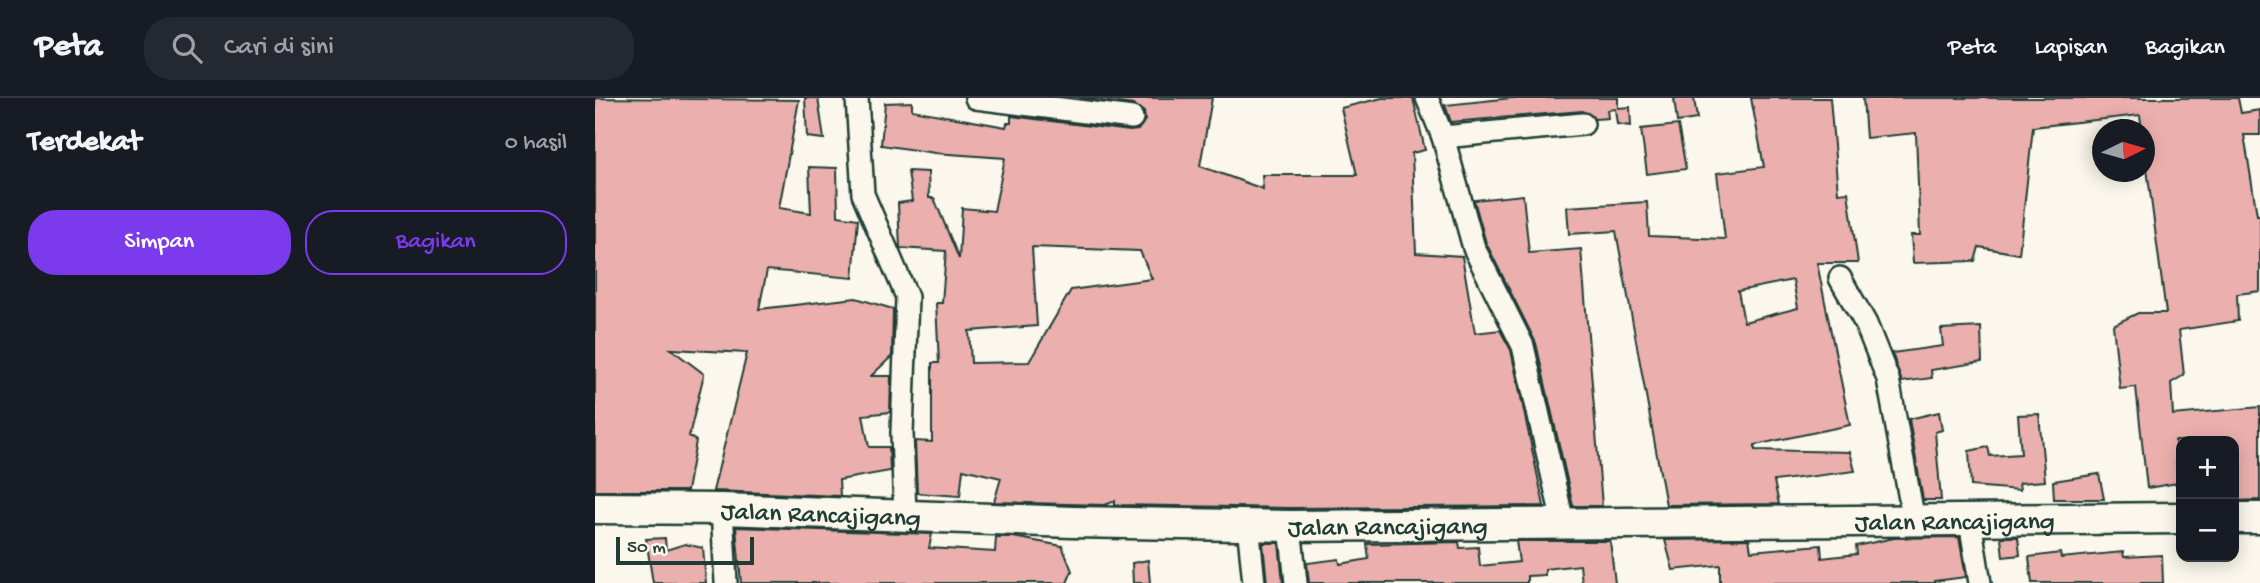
<!DOCTYPE html>
<html lang="id">
<head>
<meta charset="utf-8">
<style>
	:root { --surface:#171b24; --page:#242831; --text:#f1f3f6; --muted:#9ea1a6; --line:#363941; --accent:#7c3aed }
	body { margin:0; font-family:"Gochi Hand",sans-serif; background:var(--page); color:var(--text) }
	.controls { position:absolute; right:21px; bottom:21px; display:grid; overflow:hidden; border-radius:14px; box-shadow:0 4px 18px #0003 }
	.controls button { width:63px; height:63px; display:grid; place-items:center; padding:0; border:0; border-bottom:2px solid var(--line); background:var(--surface); color:var(--text); font:35px sans-serif }
	.compass { position:absolute; left:1497px; top:21px; width:63px; height:63px; border-radius:50%; background:var(--surface); box-shadow:0 4px 18px #0003; rotate:85deg }
	.scale { position:absolute; left:21px; bottom:18px; width:138px; box-sizing:border-box; padding-left:7px; border:4px solid #1f3d34; border-top:0; font-size:19px; line-height:24px; white-space:nowrap; color:#1f3d34; -webkit-text-stroke:5px #fbf7ec; paint-order:stroke }
	.list { margin:0; padding:0; list-style:none }
	h2 { display:flex; justify-content:space-between; align-items:center; height:91px; margin:0; padding:0 28px; font-size:30px }
	h2 small { font-size:23px; font-weight:400; color:var(--muted) }
	.actions { display:flex; gap:14px; padding:21px 28px }
	.actions a { flex:1; padding:16px 0; border:2px solid var(--accent); border-radius:28px; text-align:center; font-size:24px; color:var(--accent) }
	.actions .main { background:var(--accent); color:#fff }
	.icon { flex:none; width:38px; height:38px; fill:none; stroke:currentColor; stroke-width:2; stroke-linecap:round; stroke-linejoin:round }
	.map { position:relative; flex:none; width:1665px; height:485px; overflow:hidden }
	header { display:flex; align-items:center; gap:42px; box-sizing:border-box; height:98px; padding:0 35px; background:var(--surface); border-bottom:2px solid var(--line) }
	header strong { font-size:33px }
	nav { display:flex; gap:38px; margin-inline-start:auto; font-size:24px }
	.search { width:490px; height:63px; background:var(--page); display:flex; align-items:center; gap:18px; box-sizing:border-box; padding:0 24px; border-radius:28px; color:var(--muted); font-size:26px }
	main { display:flex }
	aside { flex:1; background:var(--surface) }
	.map>svg:first-child { display:block }
	.building { fill:#ebb0ae; stroke:#1f3d34; stroke-width:2; fill-rule:evenodd }
	.lines { fill:none; stroke-linecap:round; stroke-linejoin:round }
	.street-casing { stroke:#1f3d34; stroke-width:26 }
	.secondary-casing { stroke:#1f3d34; stroke-width:35 }
	.street { stroke:#fbf7ec; stroke-width:21 }
	.secondary { stroke:#fbf7ec; stroke-width:30 }
	.labels { text-anchor:middle; stroke-width:7; stroke-linejoin:round; paint-order:stroke }
	.street-label { font-size:26px; fill:#1f3d34; stroke:#fbf7ec }
</style>
</head>
<body>
<header>
<strong>Peta</strong>
<div class="search"><svg class="icon" aria-label="search" viewBox="0 0 24 24"><circle cx="10" cy="10" r="6"/><path d="M15 15l6 6"/></svg>Cari di sini</div>
<nav><a>Peta</a><a>Lapisan</a><a>Bagikan</a></nav>
</header>
<main>
<aside>
<h2>Terdekat<small>0 hasil</small></h2>
<ul class="list">
</ul>
<div class="actions"><a class="main">Simpan</a><a>Bagikan</a></div>
</aside>
<div class="map">
<svg width="1665" height="485" viewBox="0 0 1665 485">
	<rect width="100%" height="100%" fill="#fbf7ec"/>
	<filter id="ink" filterUnits="userSpaceOnUse"><feTurbulence type="fractalNoise" baseFrequency=".0143" numOctaves="2"/><feDisplacementMap in="SourceGraphic" scale="14" xChannelSelector="R" yChannelSelector="G"/><feConvolveMatrix kernelMatrix="1 2 1 2 8 2 1 2 1" color-interpolation-filters="sRGB"/></filter>
	<g filter="url(#ink)">
		<g class="building">
			<path d="M0,0l204,2 -20,108 32,5 -2,-46 28,1 1,48 20,3 -5,59 -86,-8 -8,39 97,-11 37,11 -1,47 -21,20h20l-1,36 -27,3 6,32h20l1,24 -51,9 1,16 -127,-5 34,-138 -76,-4 33,25 -15,62 7,5 -9,50h-92z"/>
			<path d="M210,0h13l6,41 -17,-2z"/>
			<path d="M484,0h133l-12,68 63,23 -1,-14h95l-16,-67 41,-10h31l12,52 -13,3 4,100 46,3 13,77 25,-3 11,20 33,156 -254,2 -175,-3v-4l-10,4 -111,-3 7,-24 -38,-9 -3,27 -43,-3 -2,-52 17,1v-79h7l-3,-60h6l4,-52 -46,-3 -2,-45 14,-2 -4,-30 20,1 1,26h5l25,61 3,-51 32,3 11,-53 -70,-5 -54,-8 4,-42 27,-1v8l94,17 1,-4h4v-7l119,15 8,-1 7,-10 -1,-8 -10,-7zM437,149l108,4 12,28 -81,11 -42,72 -58,1 -2,-32 68,-5z"/>
			<path d="M917,0h106v10l12,-1 1,19 -14,-2 -2,-15 -8,1 1,8 -13,1 -13,-8 -131,11 -6,-17z"/>
			<path d="M1079,0h20l3,21 -20,3z"/>
			<path d="M1156,0h79l8,95 10,-1 10,71h-41l33,162 -95,20v5l95,2 5,19 -81,10 5,23 -113,1 -50,-274 -47,3 -2,-27 80,-5 2,34 76,3 -8,-66 47,-6zM1198,182l5,28 -54,14 -6,-31z"/>
			<path d="M1268,0h375l3,15 19,-3v25h-16l13,80h3v76l-23,3 1,27 -59,9 5,45 -13,8 2,32 87,-8v93l-26,1v-60h-59l3,42 -31,5 -11,-101 -16,2 -7,-64 25,-12h28l-26,-198 -107,12 -14,127 -40,-7 -4,14 -62,2 -2,-28h9l-4,-102 -50,5z"/>
			<path d="M1083,27l8,44 -39,5 -6,-45z"/>
			<path d="M928,97l6,58 52,-4 21,257h-29l-37,-163 -50,-100 -12,-43z"/>
			<path d="M1386,229l1,35 -51,8 1,8 -30,4 -10,-29 51,-7 -2,-17z"/>
			<path d="M1344,314l3,18 -7,2 6,68h-18l-14,-81z"/>
			<path d="M1444,316l6,67 -26,2 1,7 -49,-4 -2,-35 19,-4 2,9 31,-2 -3,-39z"/>
			<path d="M1504,376l5,25h-50l-1,-18z"/>
			<path d="M141,429l196,7 -3,14 66,4 1,-15h17l49,9 10,25 -5,12h-326z"/>
			<path d="M1364,439l7,40 -31,4v2h-215v-18l-47,5 -8,-30 84,-1 2,12 70,-6 1,13 35,-4 -1,-8 38,-8z"/>
			<path d="M1406,439h17l2,18 -17,2z"/>
			<path d="M70,440l1,12 19,-6 18,4 3,35h-53l-7,-44z"/>
			<path d="M921,443h94l5,42h-33l-2,-18 -35,4v6l-18,1v7h-218l-2,-20 32,-4 1,5 29,-5 -2,-15 92,-2 1,6 18,-1 2,19 39,-4z"/>
			<path d="M668,445h16l4,40h-16z"/>
			<path d="M1528,454l1,5 38,-2 1,28h-131l-3,-26 31,-4 1,5z"/>
			<path d="M553,462l2,23h-17l-1,-20z"/>
		</g>
		<g class="lines">
			<g class="street-casing">
				<g id="street">
					<path d="M262,0l6,96 44,103 -5,136 3,81"/>
					<path d="M381,0l156,20"/>
					<path d="M832,0l16,39 31,111 49,98 40,176"/>
					<path d="M848,39l140,-13"/>
					<path d="M1245,180l26,46 22,55 26,142"/>
					<path d="M127,411l4,74"/>
					<path d="M1375,423l10,62"/>
					<path d="M653,426l6,59"/>
					<path d="M695,428l6,57"/>
				</g>
			</g>
			<g class="secondary-casing">
				<g id="secondary">
					<path id="s1" d="M0,410l127,1 350,13 218,4 891,-8"/>
					<path d="M1639,420h26"/>
				</g>
			</g>
			<use href="#street" class="street"/>
			<use href="#secondary" class="secondary"/>
		</g>
	</g>
	<g class="labels">
		<g class="street-label">
			<text dy="9" stroke="none"><textPath href="#s1" startOffset="226">Jalan Rancajigang</textPath></text>
			<text dy="9" stroke="none"><textPath href="#s1" startOffset="1360">Jalan Rancajigang</textPath></text>
			<text dy="9" stroke="none"><textPath href="#s1" startOffset="793">Jalan Rancajigang</textPath></text>
		</g>
	</g>
</svg>
<div class="controls">
<button>+</button>
<button>−</button>
</div>
<svg class="compass" viewBox="-18 -18 36 36"><path d="M0-13l5 13h-10z" fill="#e53935"/><path d="M0 13l5-13h-10z" fill="#9ea1a6"/></svg>
<div class="scale">50 m</div>
</div>
</main>
</body>
</html>
